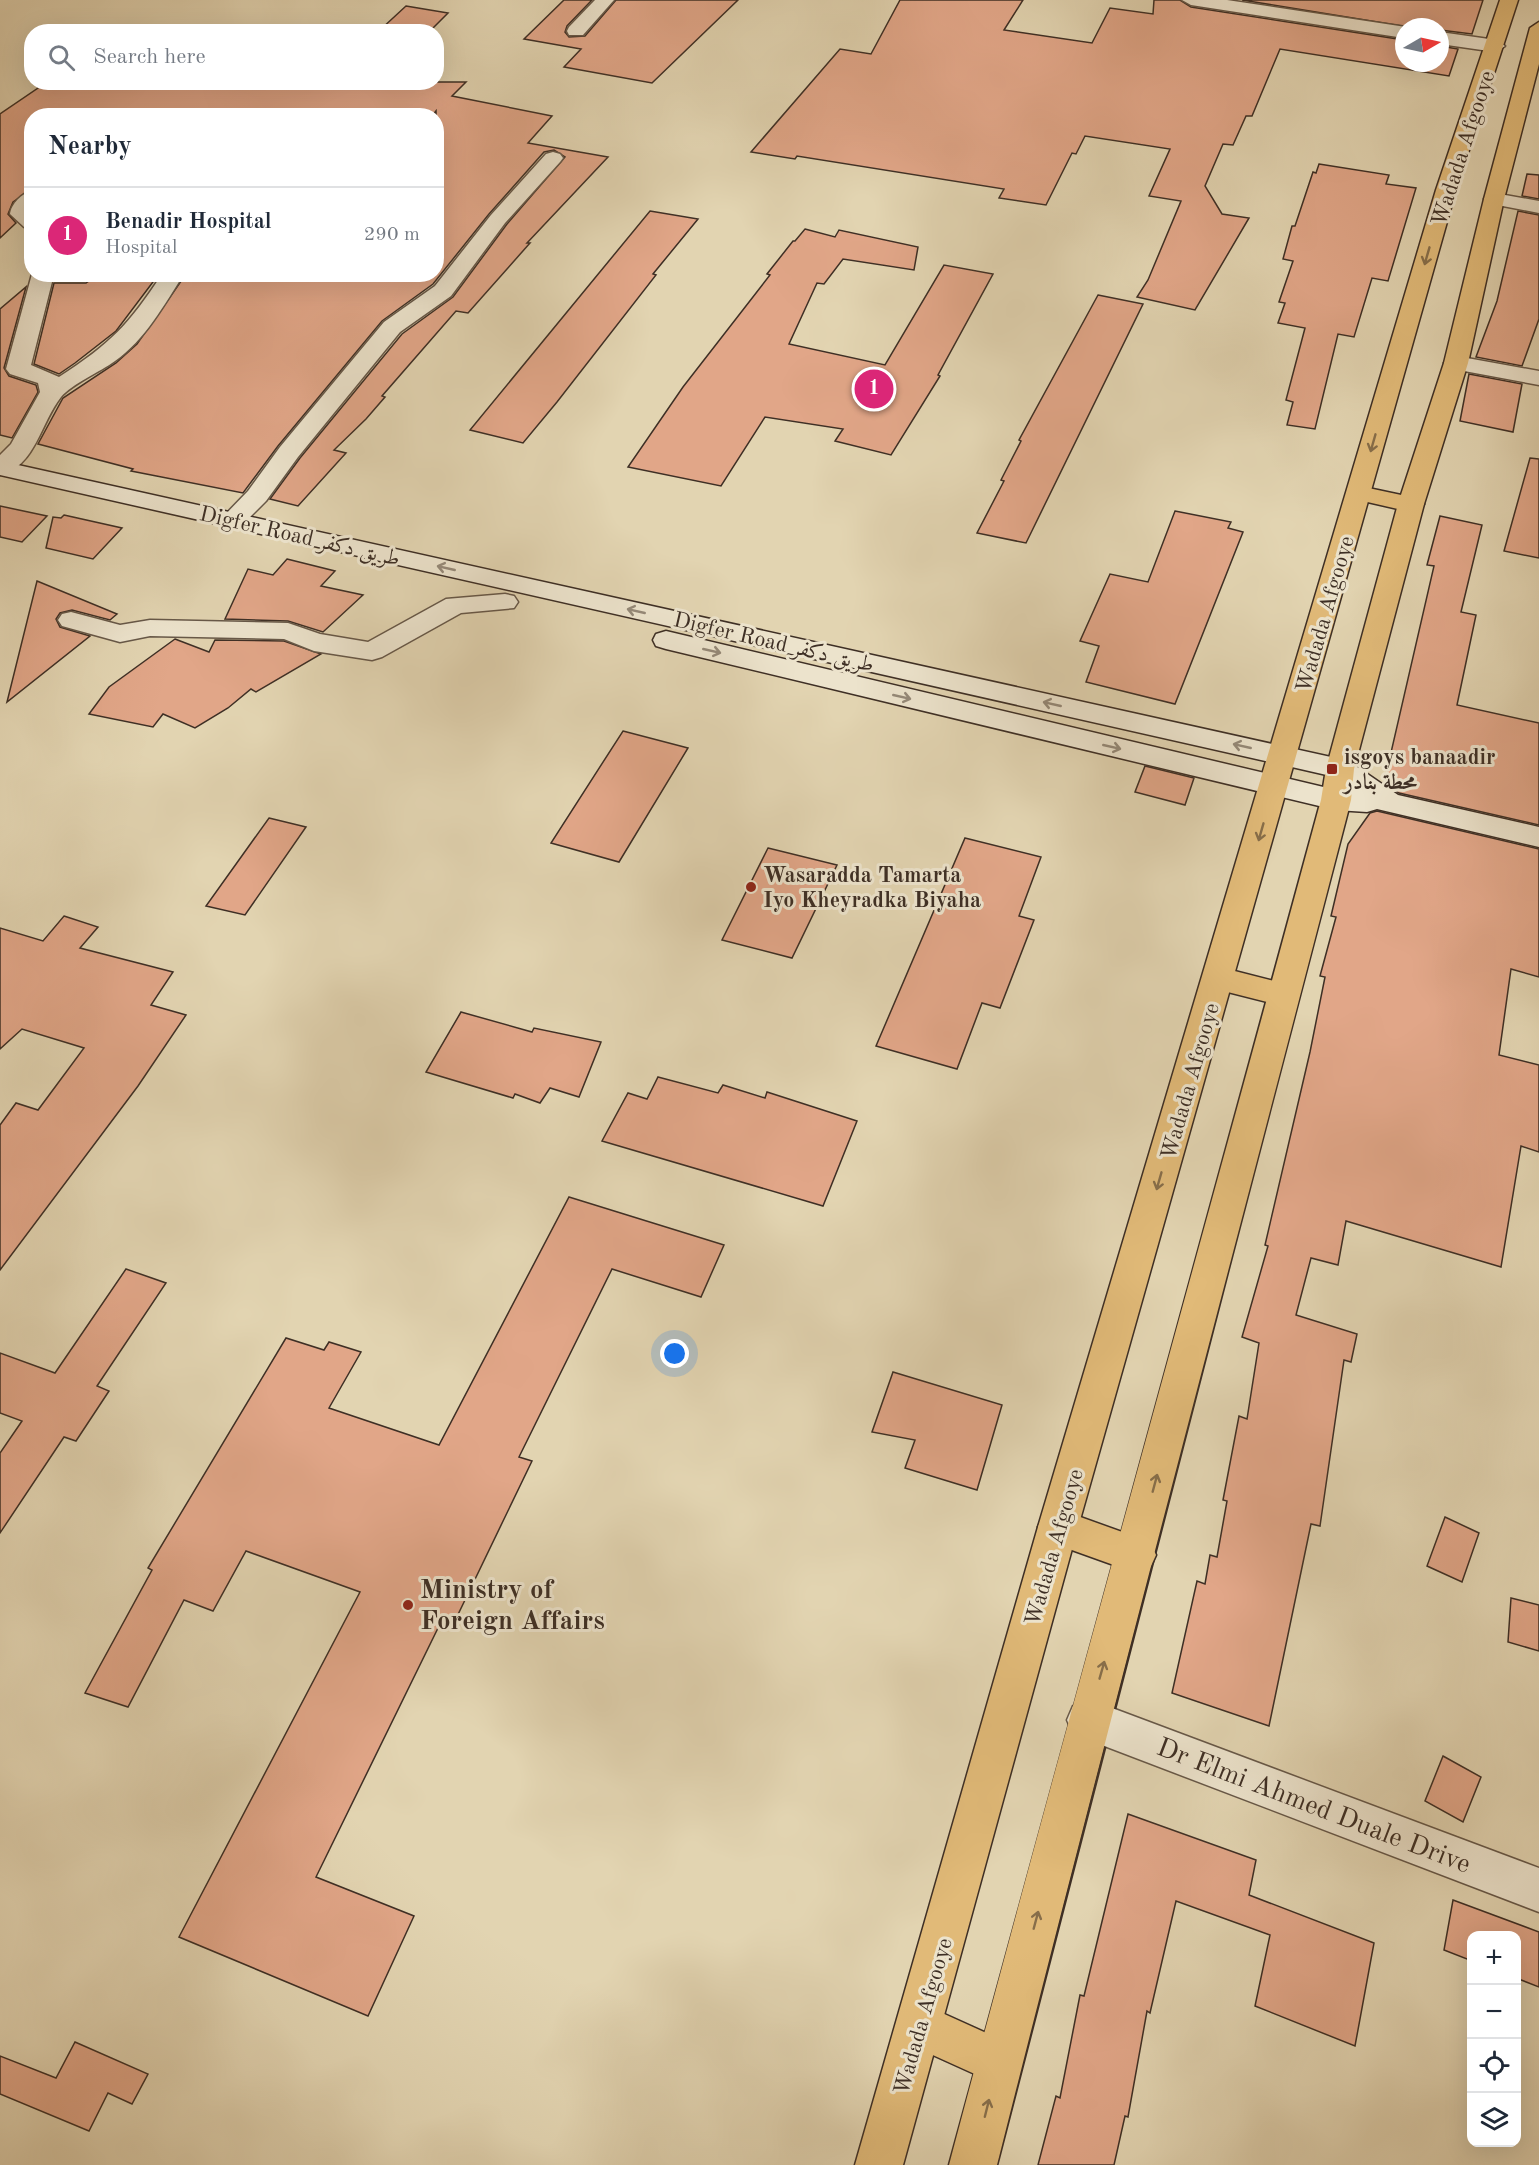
<!DOCTYPE html>
<html lang="en">
<head>
<meta charset="utf-8">
<style>
	:root { --surface:#fff; --page:#f2f2f3; --text:#1f2937; --muted:#747a83; --line:#e0e1e3; --accent:#db2777 }
	body { margin:0; font-family:"Old Standard TT",Amiri,serif; background:var(--page); color:var(--text) }
	.controls { position:absolute; right:18px; bottom:18px; display:grid; overflow:hidden; border-radius:12px; box-shadow:0 6px 24px #0002 }
	.controls button { width:54px; height:54px; display:grid; place-items:center; padding:0; border:0; border-bottom:2px solid var(--line); background:var(--surface); color:var(--text); font:30px sans-serif }
	.compass { position:absolute; left:1395px; top:18px; width:54px; height:54px; border-radius:50%; background:var(--surface); box-shadow:0 6px 24px #0002; rotate:81deg }
	.you { position:absolute; left:675px; top:1354px; width:21px; height:21px; margin:-15px; border:4px solid #fff; border-radius:50%; background:#1a73e8; box-shadow:0 0 0 9px #1a73e833 }
	.badge { display:grid; place-items:center; width:39px; height:39px; border-radius:50%; background:var(--accent); color:#fff; font-size:20px; font-weight:700 }
	.pin { position:absolute; translate:-50% -50%; border:3px solid #fff; box-shadow:0 2px 6px #0006 }
	.list { margin:0; padding:0; list-style:none }
	h2 { display:flex; justify-content:space-between; align-items:center; height:78px; margin:0; padding:0 24px; font-size:26px }
	h2 small { font-size:20px; font-weight:400; color:var(--muted) }
	.list li { display:grid; grid-template-columns:39px 1fr auto; gap:18px; align-items:center; box-sizing:border-box; height:96px; padding:0 24px; border-top:2px solid var(--line) }
	.list b { display:block; font-size:22px; white-space:nowrap }
	.list p { margin:0; font-size:20px; white-space:nowrap; color:var(--muted) }
	.list em { font-size:20px; font-style:normal; color:var(--muted) }
	.icon { flex:none; width:33px; height:33px; fill:none; stroke:currentColor; stroke-width:2; stroke-linecap:round; stroke-linejoin:round }
	.map { position:relative; flex:none; width:1539px; height:2165px; overflow:hidden }
	.search { position:absolute; background:var(--surface); box-shadow:0 6px 24px #0002; left:24px; top:24px; width:420px; height:66px; display:flex; align-items:center; gap:15px; box-sizing:border-box; padding:0 21px; border-radius:24px; color:var(--muted); font-size:22px }
	.panel { position:absolute; background:var(--surface); box-shadow:0 6px 24px #0002; left:24px; top:108px; width:420px; height:174px; border-radius:24px }
	.map>svg:first-child { display:block }
	.building { fill:#e1a688; stroke:#3e2f25; stroke-width:1.5 }
	.lines { fill:none; stroke-linecap:round; stroke-linejoin:round }
	.street-casing { stroke:#675848; stroke-width:3 }
	.secondary-casing { stroke:#3e2f25; stroke-width:3 }
	.primary-casing { stroke:#3e2f25; stroke-width:3 }
	.highway-casing { stroke:#3e2f25; stroke-width:3 }
	.street { fill:#ece3cc; fill-rule:evenodd }
	.secondary { fill:#ece3cc; fill-rule:evenodd }
	.primary { fill:#e1ba78; fill-rule:evenodd }
	.highway { fill:#e1ba78; fill-rule:evenodd }
	.oneway { stroke:#876e4a }
	.oneway2 { stroke:#958978 }
	.poi-dot { fill:#8f2418; stroke:#ece3cc; stroke-width:2 }
	.labels { text-anchor:middle; stroke-width:6; stroke-linejoin:round; paint-order:stroke }
	.street-label { font-size:22px; fill:#3e2f25; stroke:#ece3cc }
	.poi-label { font-size:22px; font-weight:bold; fill:#3e2f25; stroke:#ece3cc; text-anchor:start }
	.near-poi-label { font-size:27px; font-weight:bold; fill:#3e2f25; stroke:#ece3cc; text-anchor:start }
	.near-street-label { font-size:27px; fill:#3e2f25; stroke:#ece3cc }
</style>
</head>
<body>
<div class="map">
<svg width="1539" height="2165" viewBox="0 0 1539 2165">
	<rect width="100%" height="100%" fill="#e2d4b1"/>
	<filter id="stains"><feTurbulence type="fractalNoise" baseFrequency=".00333" numOctaves="4"/><feColorMatrix values="0 0 0 0 .2 0 0 0 0 .09 0 0 0 0 .02 0 0 0 .5 -.17"/></filter>
	<radialGradient id="worn" r=".72"><stop offset=".6" stop-color="#630" stop-opacity="0"/><stop offset="1" stop-color="#630" stop-opacity=".3"/></radialGradient>
	<g class="building">
		<path d="M564,0h28l-25,26 -2,6 4,5 16,-1 31,-36h122l-86,83 -88,-16 17,-18 -57,-10z"/>
		<path d="M900,0h123l-19,30 88,13 18,-35 43,6 1,-14h26l11,7 213,33v23h36v-17l18,3 -9,27 -169,-27 -28,67h-6l-13,29 -10,-1 -18,42 17,28 27,4 -54,92 -58,-13 11,-17 33,-79 -32,-5 21,-47 -85,-13 -9,18 -4,-1 -26,52 -47,-7 5,-9 -207,-33 -2,3 -44,-7 89,-103 31,5z"/>
		<path d="M1242,0h241l-11,34 -32,-4v-3h-32z"/>
		<path d="M406,6l42,7 -19,19 -49,-2z"/>
		<path d="M47,82h419l-14,14 100,20 -24,27 80,14 -81,86h3l-62,70 -12,-2 -74,85 3,1 -19,22 -32,31 12,3 -48,53 -28,-7 30,-41 102,-124 51,-37 54,-73 58,-67 -11,-7 -10,2 -55,62 -56,70 -51,37 -104,125 -35,47 -112,-22 2,-2 -95,-25 25,-46 53,-35 21,-19 49,-70h250v-163l-4,5h-400v73l-19,13 -5,12 8,9 -16,15v-124z"/>
		<path d="M1319,164l70,11 -3,9 30,4 -28,93 -16,-3 -18,59 -16,-3 -23,95 -28,-4 6,-23 -7,-2 19,-72 -27,-5 7,-20 -6,-1 14,-41 -10,-2 9,-33h3l18,-54 3,1z"/>
		<path d="M1527,174l12,1v24l-17,-3z"/>
		<path d="M650,211l48,8 -45,55 3,1 -99,127 -34,41 -53,-13z"/>
		<path d="M1518,211l21,4v104l-17,47 -46,-9 21,-56z"/>
		<path d="M805,229l30,8 4,-7 79,17 -4,23 -71,-11 -19,25 -7,-1 -28,61 96,21 59,-100 49,9 -55,101 2,1 -49,79 -56,-14 8,-12 -78,-12 -44,69 -93,-19 55,-80 87,-112 -3,-1 26,-33h2z"/>
		<path d="M99,274h60l-43,57 -41,32 -16,11 -25,-10 20,-81h32z"/>
		<path d="M26,287l-22,81 5,8 27,9 2,7 -26,46 -12,-3v-126z"/>
		<path d="M1098,295l45,9 -117,239 -49,-10 27,-52 -3,-1 20,-39 -2,-1z"/>
		<path d="M1469,374l53,10 -9,48 -53,-11z"/>
		<path d="M1530,458l9,1v99l-35,-7z"/>
		<path d="M0,506l47,10 -25,26 -22,-5z"/>
		<path d="M1175,511l56,11 -3,6 15,4 -68,172 -89,-22 13,-36 -19,-5 30,-67 38,8z"/>
		<path d="M64,515l58,13 -29,31 -47,-11 7,-31 8,1z"/>
		<path d="M1440,516l42,9 -21,87 15,3 -19,90 82,18v102l-140,-32 -15,-10 50,-217 -7,-1z"/>
		<path d="M287,559l48,12 -14,15 42,9 -40,37 -35,-11 -63,-2 23,-50 25,6z"/>
		<path d="M37,581l80,33 -7,6 -38,-10 -12,3 -4,6 4,8 30,9 -83,66z"/>
		<path d="M175,639l34,13 6,-12 69,1 37,13 -65,38 -5,-3 -23,19 -33,20 -32,-14 -10,13 -64,-13 20,-27z"/>
		<path d="M623,731l65,17 -69,114 -68,-19z"/>
		<path d="M1145,766l49,12 -9,27 -50,-13z"/>
		<path d="M1377,811l162,38v128l-28,-8 -12,86 40,10v87l-18,-6 -20,121 -155,-46 -8,44 -27,-7 -15,57 61,19 -6,28 -7,-2 -24,166 -9,-2 -42,202 -97,-33 25,-112 8,3 5,-29 7,2 10,-56 -4,-1 16,-84 8,3 12,-76 -17,-6 26,-91 -3,-1 45,-193 15,-75 -5,-1 16,-59 -5,-1 17,-72 22,-31z"/>
		<path d="M269,818l37,9 -61,88 -39,-9z"/>
		<path d="M965,838l76,19 -22,59 15,4 -34,88 -18,-5 -25,66 -81,-23z"/>
		<path d="M768,848l69,17 -45,93 -70,-18z"/>
		<path d="M64,916l34,11 -18,21 93,24 -22,33 35,10 -48,71 -138,184v-145l16,-22 22,7 46,-62 -62,-19 -22,20v-121l43,13z"/>
		<path d="M461,1012l71,20 2,-4 67,14 -22,55 -29,-9 -10,15 -25,-9 -2,4 -87,-26z"/>
		<path d="M658,1077l60,16 5,-8 42,13 2,-6 90,29 -34,85 -221,-65 26,-48 19,6z"/>
		<path d="M569,1197l155,48 -23,52 -89,-28 -93,188 13,4 -81,168 -11,-5 -124,253 98,39 -46,100 -189,-79 181,-345 -114,-41 -33,60 -29,-11 -56,107 -43,-14 67,-123 -4,-2 138,-230 38,12 5,-8 32,10 -32,56 110,37z"/>
		<path d="M126,1269l40,14 -69,103 12,5 -33,50 -12,-4 -64,96v-80l22,-32 -22,-8v-60l55,20z"/>
		<path d="M893,1372l109,33 -25,85 -72,-22 10,-28 -43,-8z"/>
		<path d="M1445,1517l34,16 -17,49 -35,-16z"/>
		<path d="M1511,1598l28,7v46l-31,-9z"/>
		<path d="M1443,1756l38,21 -18,45 -38,-21z"/>
		<path d="M1128,1814l128,46 -7,35 125,48 -19,103 -100,-40 15,-71 -94,-34 -26,112 -3,-2 -19,106 -3,-1 -11,49h-76l18,-69 4,2 20,-103 4,1z"/>
		<path d="M1453,1900l86,32v55l-23,-9v-43h-44v26l-28,-11z"/>
		<path d="M75,2042l73,32 -16,30 -24,-11 -19,38 -89,-37v-38l56,22z"/>
	</g>
	<g class="lines">
		<g class="street-casing">
			<g id="street">
				<path d="M595,0h19l-31,35h-14l-2,-4 2,-4z"/>
				<path d="M1182,0h45l179,27h-2v11l-213,-33z"/>
				<path d="M1440,32l56,8 9,6 -9,6 -56,-8z"/>
				<path d="M553,152l7,2 3,4 -3,4 -55,61 -54,73 -51,36 -102,125 -32,44 -23,23 -9,3 -9,-3 -4,-5 27,-28 32,-44 104,-125 51,-36 56,-71 55,-61z"/>
				<path d="M32,191v37l-8,-1 -14,-13c1,-10 12,-21 22,-23z"/>
				<path d="M1494,193l45,8v12l-52,-10 -3,-4 3,-4z"/>
				<path d="M32,274h22l-23,91 28,12c51,-33 70,-52 103,-103h22c-20,31 -39,66 -69,87 -15,11 -43,23 -54,36 -20,25 -26,70 -61,78v-20l11,-11 29,-52 -2,-9 -28,-9 -4,-5z"/>
				<path d="M1456,356l83,15v14l-91,-17 -4,-5 4,-5z"/>
				<path d="M505,594l9,2 4,6 -4,6 -53,5 -79,44 -10,3 -58,-9 -30,-12 -134,-3 -30,6 -58,-16 -4,-6 4,-6 9,-2 49,13 30,-5 138,3 32,11 48,8 78,-43z"/>
				<path d="M1088,1699l451,169v44l-466,-178 -6,-14 6,-14z"/>
			</g>
		</g>
		<g class="secondary-casing">
			<path id="secondary" d="M0,461l1340,298 10,3 48,33 141,32v20l-162,-38 -10,3 -31,-2 -670,-161 -10,-3 -3,-6 3,-6 10,-3 670,159 15,1 -20,-15 -48,-11 -1283,-290z"/>
		</g>
		<g class="primary-casing">
			<g id="primary">
				<path d="M1359,486l61,13 4,5 -4,5 -9,3 -61,-14 -3,-5 3,-5z"/>
				<path d="M1219,967l75,19 5,8 -5,8 -11,4 -75,-19 -5,-8 5,-8z"/>
				<path d="M1058,1509l92,33 6,13 -6,13 -14,5 -92,-33 -6,-13 6,-13z"/>
				<path d="M920,2003l95,43 7,16 -7,16 -16,7 -95,-43 -7,-16 7,-16z"/>
			</g>
		</g>
		<g class="highway-casing">
			<g id="highway">
				<path d="M1500,0h18l-62,190 -378,1337 -175,638h-48l183,-638 398,-1337z"/>
				<path d="M1539,22v42l-35,135 -36,164 -44,141 -70,265 -3,31c-118,455 -239,909 -354,1365h-48c121,-456 249,-910 372,-1365l5,-31 72,-265 46,-141 40,-164 46,-171z"/>
			</g>
		</g>
		<use href="#street" class="street"/>
		<use href="#secondary" class="secondary"/>
		<use href="#primary" class="primary"/>
		<use href="#highway" class="highway"/>
	</g>
	<defs><path id="oneway-shaft" d="M-6 0H5M1.5-3L5.5 0L1.5 3" fill="none" stroke-width="1.6" stroke-linecap="round" stroke-linejoin="round" transform="scale(1.5)"/></defs>
	<g class="oneway">
		<use href="#oneway-shaft" transform="translate(1427 256) rotate(106)"/>
		<use href="#oneway-shaft" transform="translate(1373 443) rotate(106)"/>
		<use href="#oneway-shaft" transform="translate(1261 832) rotate(106)"/>
		<use href="#oneway-shaft" transform="translate(1159 1181) rotate(106)"/>
		<use href="#oneway-shaft" transform="translate(1155 1483) rotate(-75)"/>
		<use href="#oneway-shaft" transform="translate(1102 1670) rotate(-74)"/>
		<use href="#oneway-shaft" transform="translate(1036 1920) rotate(-75)"/>
		<use href="#oneway-shaft" transform="translate(987 2108) rotate(-76)"/>
	</g>
	<g class="oneway2">
		<use href="#oneway-shaft" transform="translate(446 568) rotate(-167)"/>
		<use href="#oneway-shaft" transform="translate(636 611) rotate(-167)"/>
		<use href="#oneway-shaft" transform="translate(712 651) rotate(13)"/>
		<use href="#oneway-shaft" transform="translate(902 697) rotate(13)"/>
		<use href="#oneway-shaft" transform="translate(1052 704) rotate(-167)"/>
		<use href="#oneway-shaft" transform="translate(1242 746) rotate(-167)"/>
		<use href="#oneway-shaft" transform="translate(1112 747) rotate(13)"/>
	</g>
	<g class="poi-dot">
		<rect x="1326" y="763" width="12" height="12" rx="3"/>
		<circle cx="751" cy="887" r="6"/>
		<circle cx="408" cy="1605" r="6"/>
	</g>
	<g class="labels">
		<g class="street-label">
			<text transform="translate(1462 148) rotate(-72)" y="8">Wadada Afgooye</text>
			<text transform="translate(300 535) rotate(13)" y="8">Digfer Road طريق دكفر</text>
			<text transform="translate(1324 614) rotate(-74)" y="8">Wadada Afgooye</text>
			<text transform="translate(774 641) rotate(13)" y="8">Digfer Road طريق دكفر</text>
			<text transform="translate(1189 1081) rotate(-74)" y="8">Wadada Afgooye</text>
			<text transform="translate(1053 1547) rotate(-74)" y="8">Wadada Afgooye</text>
			<text transform="translate(922 2016) rotate(-74)" y="8">Wadada Afgooye</text>
		</g>
		<g class="poi-label">
			<text x="1344" y="764">isgoys banaadir<tspan x="1344" dy="25">محطة بنادر</tspan></text>
			<text x="763" y="882">Wasaradda Tamarta<tspan x="763" dy="25">Iyo Kheyradka Biyaha</tspan></text>
		</g>
		<g class="near-poi-label">
			<text x="420" y="1598">Ministry of<tspan x="420" dy="31">Foreign Affairs</tspan></text>
		</g>
		<g class="near-street-label">
			<text transform="translate(1314 1805) rotate(21)" y="9">Dr Elmi Ahmed Duale Drive</text>
		</g>
	</g>
	<rect width="100%" height="100%" filter="url(#stains)"/>
	<rect width="100%" height="100%" fill="url(#worn)"/>
</svg>
<div class="controls">
<button>+</button>
<button>−</button>
<button><svg class="icon" aria-label="locate" viewBox="0 0 24 24"><circle cx="12" cy="12" r="6"/><path d="M12 2v4M12 18v4M2 12h4M18 12h4"/></svg></button>
<button><svg class="icon" aria-label="layers" viewBox="0 0 24 24"><path d="M12 4l9 5-9 5-9-5zM3 14l9 5 9-5"/></svg></button>
</div>
<svg class="compass" viewBox="-18 -18 36 36"><path d="M0-13l5 13h-10z" fill="#e53935"/><path d="M0 13l5-13h-10z" fill="#747a83"/></svg>
<div class="you"></div>
<div class="pin badge" style="left:874px;top:389px">1</div>
<div class="search"><svg class="icon" aria-label="search" viewBox="0 0 24 24"><circle cx="10" cy="10" r="6"/><path d="M15 15l6 6"/></svg>Search here</div>
<section class="panel">
<h2>Nearby<small></small></h2>
<ul class="list">
<li><span class="badge">1</span><div><b>Benadir Hospital</b><p>Hospital</p></div><em>290 m</em></li>
</ul>
</section>
</div>
</body>
</html>
